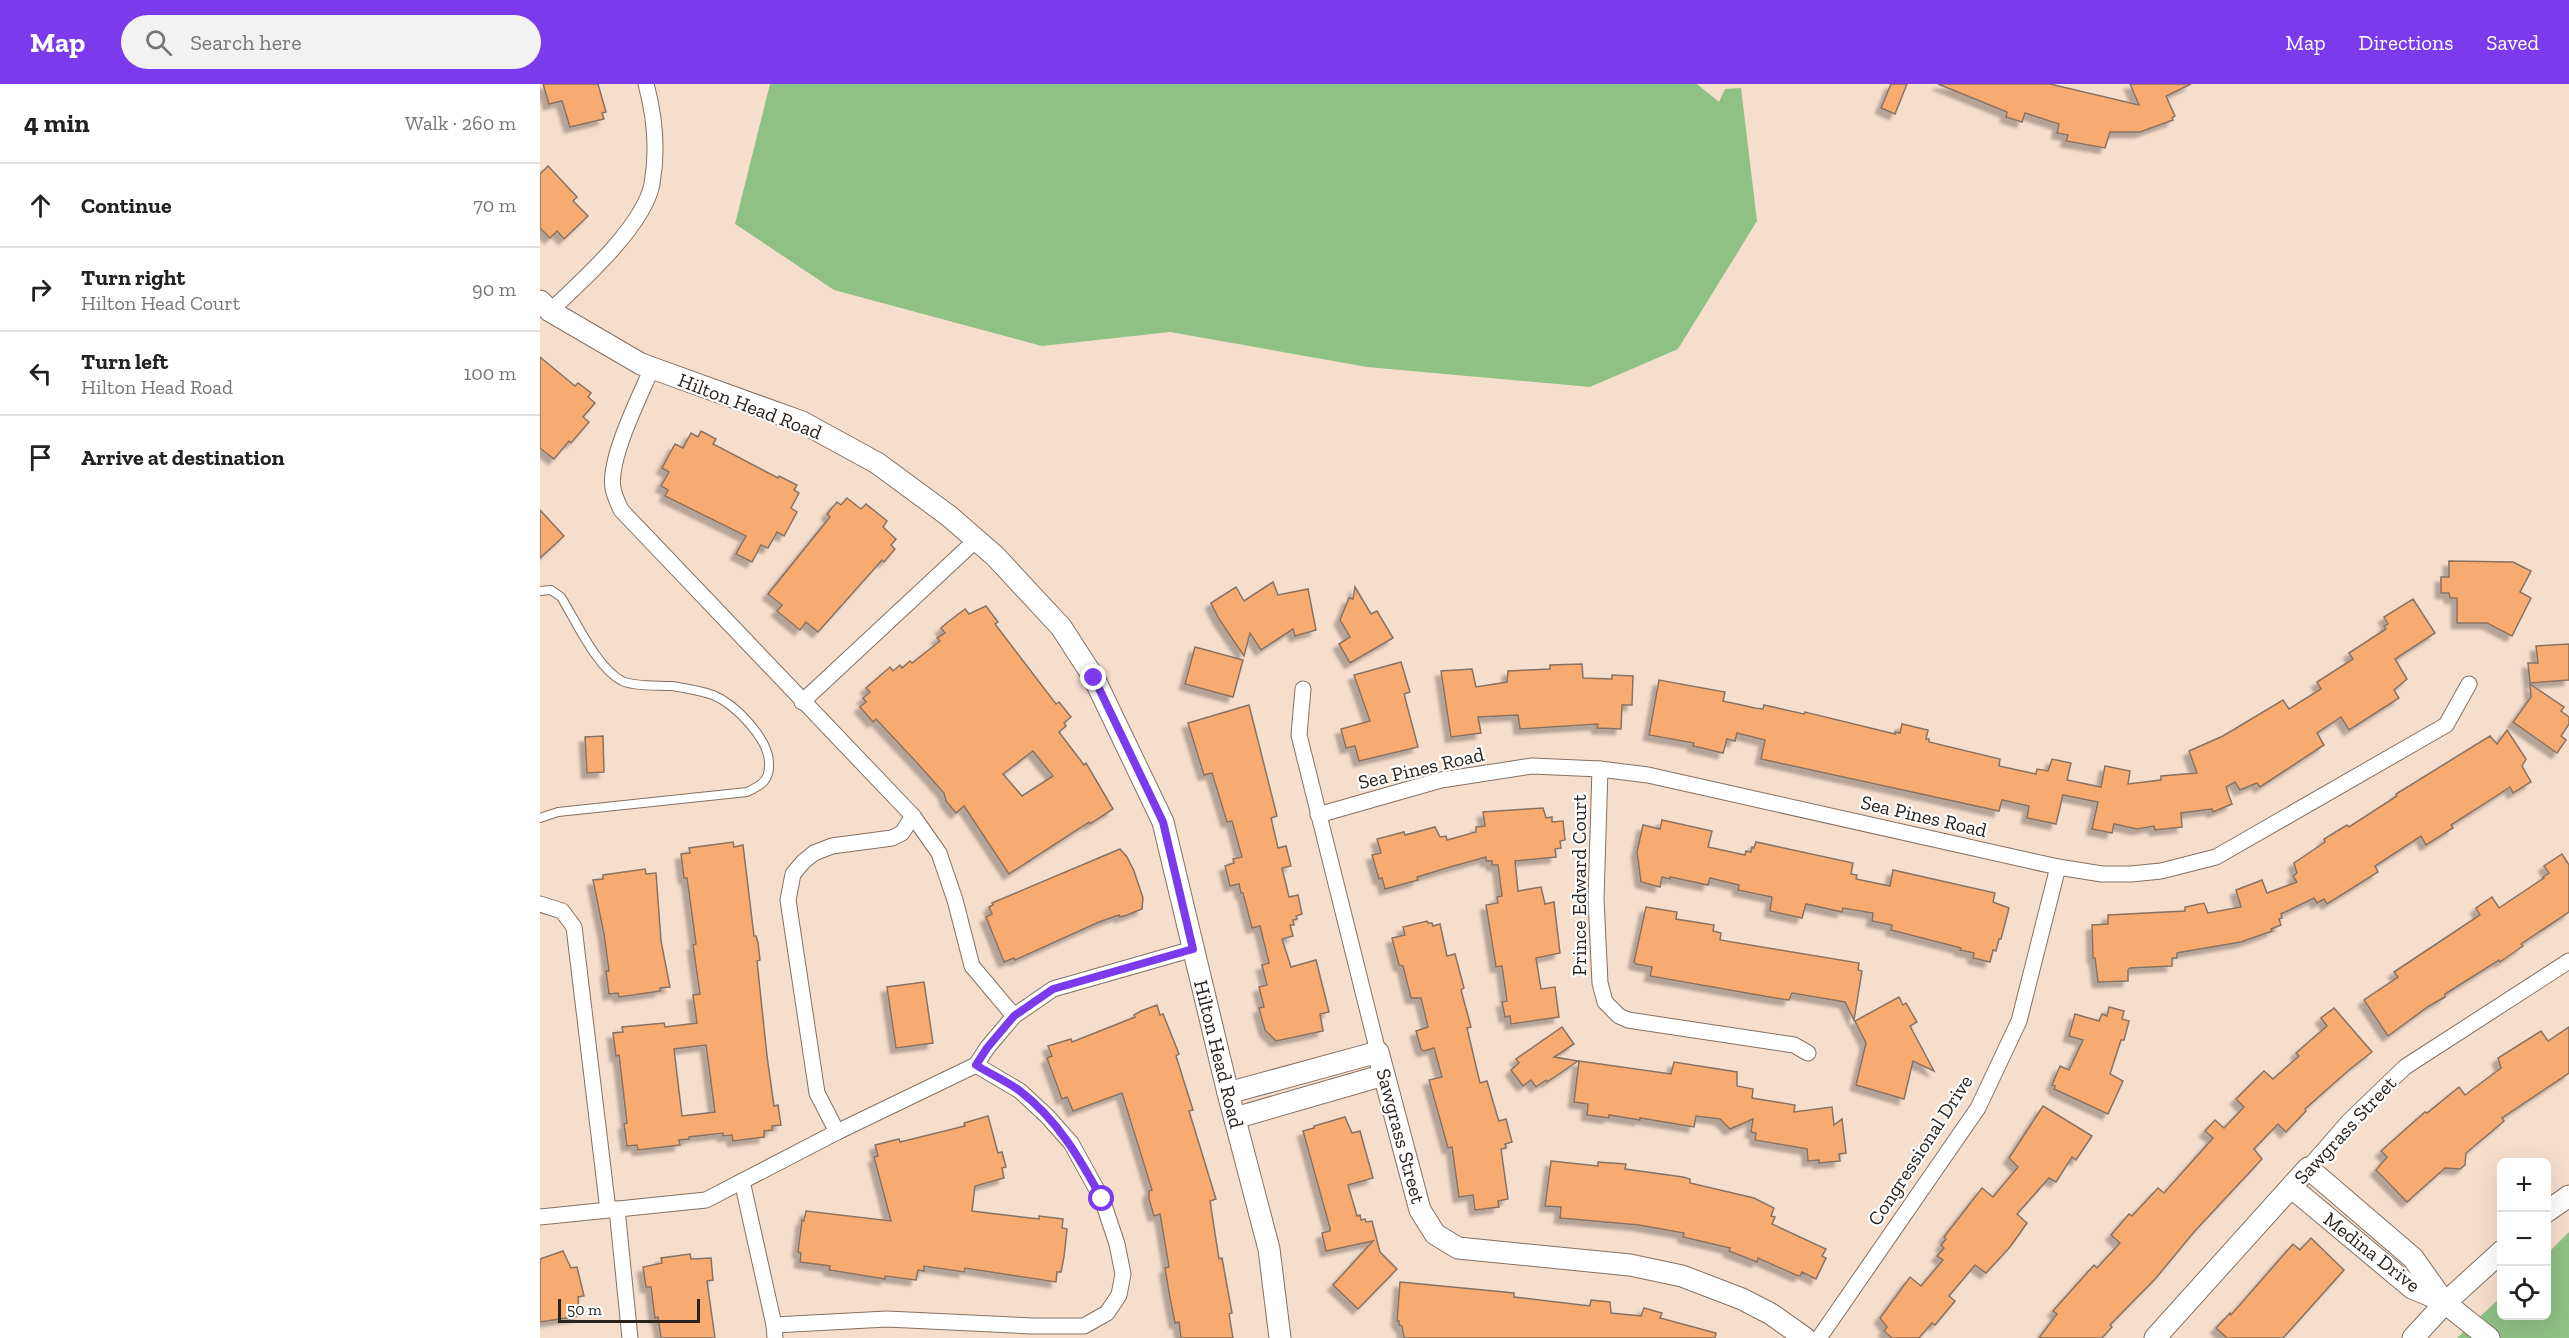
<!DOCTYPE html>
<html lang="en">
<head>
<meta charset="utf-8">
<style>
	:root { --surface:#fff; --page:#f2f2f2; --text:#222; --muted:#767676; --line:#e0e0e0; --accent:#7c3aed }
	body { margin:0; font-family:"Zilla Slab",serif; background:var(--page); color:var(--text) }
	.controls { position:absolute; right:18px; bottom:18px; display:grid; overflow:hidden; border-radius:9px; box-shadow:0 6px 24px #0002 }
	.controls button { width:54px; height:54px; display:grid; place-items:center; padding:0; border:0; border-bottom:2px solid var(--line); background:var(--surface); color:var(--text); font:30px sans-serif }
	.scale { position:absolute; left:18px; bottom:15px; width:142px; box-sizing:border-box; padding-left:6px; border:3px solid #2b221c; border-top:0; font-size:16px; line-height:21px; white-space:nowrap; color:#2b221c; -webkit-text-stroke:4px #fff; paint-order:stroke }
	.stop { position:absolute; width:18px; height:18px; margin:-14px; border:4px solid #7c3aed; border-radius:50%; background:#fff }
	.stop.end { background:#7c3aed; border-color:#fff; box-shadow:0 2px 6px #0008 }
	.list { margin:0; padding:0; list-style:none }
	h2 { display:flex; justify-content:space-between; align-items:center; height:78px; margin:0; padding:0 24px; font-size:26px }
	h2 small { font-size:20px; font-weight:400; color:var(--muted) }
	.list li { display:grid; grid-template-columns:39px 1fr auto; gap:18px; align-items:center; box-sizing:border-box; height:84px; padding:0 24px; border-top:2px solid var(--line) }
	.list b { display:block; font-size:22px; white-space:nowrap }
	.list p { margin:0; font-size:20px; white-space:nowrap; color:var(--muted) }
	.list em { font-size:20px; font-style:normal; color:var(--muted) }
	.icon { flex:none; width:33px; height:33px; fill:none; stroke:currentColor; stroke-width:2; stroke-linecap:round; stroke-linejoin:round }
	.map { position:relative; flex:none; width:2029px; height:1254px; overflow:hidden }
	header { display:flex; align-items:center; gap:36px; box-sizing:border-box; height:84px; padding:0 30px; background:var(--accent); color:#fff }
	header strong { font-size:28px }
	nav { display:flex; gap:33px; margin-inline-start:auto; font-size:21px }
	.search { width:420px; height:54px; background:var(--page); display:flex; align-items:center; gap:15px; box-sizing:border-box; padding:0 21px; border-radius:33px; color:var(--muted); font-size:22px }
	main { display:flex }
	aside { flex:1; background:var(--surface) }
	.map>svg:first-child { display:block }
	.green { fill:#8fc184 }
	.building { fill:#f8ab6f; stroke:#877263; stroke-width:1.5; fill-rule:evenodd; filter:url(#shadow) }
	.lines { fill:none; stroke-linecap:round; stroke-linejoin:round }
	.lane-casing { stroke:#857061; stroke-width:10 }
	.street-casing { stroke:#857061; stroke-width:17 }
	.secondary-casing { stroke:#857061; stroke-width:23 }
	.lane { stroke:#fff; stroke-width:8 }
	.street { stroke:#fff; stroke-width:15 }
	.secondary { stroke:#fff; stroke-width:21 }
	.route { stroke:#7c3aed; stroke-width:8 }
	.labels { text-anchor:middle; stroke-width:4.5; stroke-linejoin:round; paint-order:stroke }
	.street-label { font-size:20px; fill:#2b221c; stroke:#fff }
</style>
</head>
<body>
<header>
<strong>Map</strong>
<div class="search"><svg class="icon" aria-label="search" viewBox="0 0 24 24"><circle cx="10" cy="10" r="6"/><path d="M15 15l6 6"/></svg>Search here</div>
<nav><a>Map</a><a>Directions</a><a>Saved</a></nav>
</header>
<main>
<aside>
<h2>4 min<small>Walk · 260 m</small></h2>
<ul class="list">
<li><svg class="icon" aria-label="ahead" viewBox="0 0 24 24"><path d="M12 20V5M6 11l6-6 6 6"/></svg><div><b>Continue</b></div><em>70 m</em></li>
<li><svg class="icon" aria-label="right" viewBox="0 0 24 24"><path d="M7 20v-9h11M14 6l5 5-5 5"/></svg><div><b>Turn right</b><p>Hilton Head Court</p></div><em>90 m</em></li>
<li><svg class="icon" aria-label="left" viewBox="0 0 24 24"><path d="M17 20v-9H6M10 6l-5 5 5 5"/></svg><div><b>Turn left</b><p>Hilton Head Road</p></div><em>100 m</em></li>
<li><svg class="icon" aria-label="arrive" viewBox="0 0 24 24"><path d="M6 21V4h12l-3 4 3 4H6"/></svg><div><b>Arrive at destination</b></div></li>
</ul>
</aside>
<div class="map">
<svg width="2029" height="1254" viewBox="0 0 2029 1254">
	<defs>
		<filter id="shadow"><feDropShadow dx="-5.5" dy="5.5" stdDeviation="1.5" flood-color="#0004"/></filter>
	</defs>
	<rect width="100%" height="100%" fill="#f6decd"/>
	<g class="green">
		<path d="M230,0h927l22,18 6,-13 16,-1 16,133 -79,128 -88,38 -223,-20 -197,-35 -128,14 -208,-56 -99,-66z"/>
		<path d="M2029,1148v106h-112l44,-41 1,19h44l1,-62z"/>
	</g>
	<g class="building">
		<path d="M3,0h55l8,28 -4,1 2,6 -34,8 -8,-26 -13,3z"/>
		<path d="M1351,0h16l-12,30 -14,-6z"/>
		<path d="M1398,0h112l89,21 -9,-21h61l-25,12 9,20 -3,2 1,2 -33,12h-30l-5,16 -39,-7 2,-6 -11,-2 2,-9 -34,-11 -3,9 -16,-5 1,-5z"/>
		<path d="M8,82l29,31 -4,4 15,15 -24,23 -7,-8 -7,7 -10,-10v-54z"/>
		<path d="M0,273l35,29 3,-3 13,10 -3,4 7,6 -12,14 6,5 -18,21 -2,-2 -15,18 -14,-11z"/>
		<path d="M161,347l15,8 -3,5 65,34 1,-2 18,9 -3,5 5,3 -8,15 6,4 -13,24 -7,-4 -9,16 -7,-3 -9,17 -16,-8 10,-18 -81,-40 3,-6 -7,-4 8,-14 -7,-4 13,-24 8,4 8,-15 7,4z"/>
		<path d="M307,414l14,11 5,-5 21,17 -4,6 13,12 -5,6 4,4 -11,13 -2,-2 -64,72 -12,-10 -6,8 -23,-19 5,-6 -14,-11 62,-77 -3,-3 10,-12 4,3z"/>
		<path d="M0,426l24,26 -24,22z"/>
		<path d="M1909,477l64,1 18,9 -11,21 11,6 -19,38 -25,-13h-30v-25h-7l-1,-5h-8v-16h8z"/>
		<path d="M733,498l5,13 30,-6 8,41 -21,6 -2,-7 -32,21 -11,-17 -6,23 -25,-37 -8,-16 25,-16 8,14z"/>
		<path d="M815,503l16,27 6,-3 16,27 -43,25 -11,-19 11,-7 -10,-17 9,-22 4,1z"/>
		<path d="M1873,515l22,34 -40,26 12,20 -13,11 5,8 -50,32 -8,-13 -24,16 7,12 -64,42 -3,-4 -17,7 -5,-8 -9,5 6,17 -19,8 -1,-3 -31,4 1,14 -27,3 -1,-4 -17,3 -23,-5 -2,9 -20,-4 6,-27 -35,-7 -7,29 -29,-6 2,-12 -27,-6 -3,11 -238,-52 4,-19 -28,-7 -2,8 -8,-2 -4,14 -30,-7 1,-3 -45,-8 10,-55 66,12 -2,9 32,7 8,1 1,-4 40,9 1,-2 90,22v-2l5,1 2,-9 26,6 -2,9h3v3l71,17 -1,7 37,8 1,-5 11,2 4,-12 19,4 -4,17 34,7 4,-21 25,5 -2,13 33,-4v-4l36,-3 -8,-22 34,-15 60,-36 6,9 32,-20 -4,-7 36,-23 -4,-6 37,-24 -2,-3 4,-2 -4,-7z"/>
		<path d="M446,522l12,16 -3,2 61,80 3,-2 12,15 -7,6 2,3 -7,6 25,33 2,-2 27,46 -23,15 -1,-2 -80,52 -45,-68 -8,7 -10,-12 -2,-8 -25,-28 -43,-46 -3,3 -13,-15 6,-5 -3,-4 7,-6 -4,-4 24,-21 3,4 7,-6 2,3 8,-7 2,2 28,-22 -3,-3 8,-5 -4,-5 7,-6 17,-13 4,5zM493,667l20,25 -31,20 -19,-22z"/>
		<path d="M2029,560v36l-39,3 -2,-20h10l-2,-17z"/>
		<path d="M655,563l48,13 -10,37 -48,-13z"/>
		<path d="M861,578l9,30 -6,2 14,53 -59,14 -4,-15 -9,2 -5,-19 29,-8 -16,-46z"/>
		<path d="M1042,580l1,14 29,1v-4l21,1 -1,29h-10l-1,24 -24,-1 1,-4 -78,5 -2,-14 -40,2 3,16 -30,4 -10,-66 31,-2 4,18 31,-5 1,-11 42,-2v-4z"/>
		<path d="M1990,600l34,23 -3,4 8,6v7l-8,12 5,4 -9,13 -44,-31 18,-25z"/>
		<path d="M709,621l28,111 -6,2 7,30 8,-2 5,20 -9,2 7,29 9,-2 4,19 -6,2 1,3 -4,1 1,5h-4l3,11 -11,3 9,28 25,-7 13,52 -9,2 3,17 -47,10 -11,-11 -6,-22 5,-1 -5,-20 8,-2 -5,-20 7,-2 -9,-37 -8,2 -9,-35h-2l-2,-9 -9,2 -5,-20 9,-3 -1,-4 9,-2 -10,-36 -5,1 -15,-49 -8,2 -16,-52z"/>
		<path d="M1967,646l19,29 -4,7 9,16 -18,11 -3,-6 -6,4 -53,34 2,3 -27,17 -5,-9 -46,30 3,6 -51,32 -3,-5 -7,4 -3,-5 -33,16 1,4 -3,1 2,6 -10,4 1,2 -31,11 -64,11v5h-5v8l-42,2 -2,2v11l-30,1 -3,-24h-2l-1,-33 16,-1v-9l77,-4v-4l19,-4 4,10 33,-6 -5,-17 26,-10 5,13 30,-11 -4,-6 4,-3 -3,-10 31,-21 -1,-3 23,-14 2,2 48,-31 -1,-2 94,-58 7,8z"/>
		<path d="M63,652l1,36 -17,1 -2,-36z"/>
		<path d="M1003,724l3,10 6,-1v5l11,-1 2,19 -5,1 1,7 -6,1 1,8 -41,4 3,30 23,-4 4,17 9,-2 6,51 -24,5 5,31 14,-2 4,30 -48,7 -1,-8 -5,1 -3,-15 5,-1 -5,-35 -6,1 -10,-62 12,-2 -1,-6 5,-1 -4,-31h-6v-4h-6v-4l-36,10 -33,10 1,3 -33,9 -3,-11 -3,1 -7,-24 9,-2 -4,-14 27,-7 1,3 30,-8 5,10 6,-1 1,4 29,-8v-5l9,-1 -2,-14z"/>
		<path d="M1122,736l50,11 -4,16 37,8 1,-4 5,1 1,-5 2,1 2,-6 97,21 -2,11 6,1 -1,4 34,7 3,-16 102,23 -2,9 16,6 -8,31h-2l-3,12 -3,-1 -3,12 -17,-4 1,-5 -14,-3 1,-2 -70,-18 1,-5 -20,-4 1,-8 -30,-5 -1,4 -36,-8 -4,14 -32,-7 2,-14 -34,-7 1,-5 -29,-7 -2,7 -38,-8v2l-8,-2 -2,10 -19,-5 -4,-30 6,-27 17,4z"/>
		<path d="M193,758l1,5 9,-2 11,91h2l2,7 2,17 -3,1 10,95 7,50 4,-1 3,20 -9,1v4l-8,1v6l-31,4 -1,-6 -9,1v-3l-34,4v2l-10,1 1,5 -42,5 -1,-5 -10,1 -3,-22 3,-1 -8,-68 -3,1 -3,-23 10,-1 -1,-5 42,-4 1,4 32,-4 -4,-28 7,-1 -7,-49 3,-1 -9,-66h-3l-3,-24 9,-1 -1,-5zM166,961l9,67 -33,4 -8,-67z"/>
		<path d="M580,765l7,8 7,14 9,27 -1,11 -15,6 -7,2 -1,-2 -20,7 -84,38 -1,-2 -10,4 -18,-45 6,-3 -3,-7 4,-2 -1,-2z"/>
		<path d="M2022,770l7,11v47l-48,32 2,2 -23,16 -1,-2 -54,34v3l-16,9 -41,30 -24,-36 34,-23 -4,-5 86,-57 -4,-7 16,-11 7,11 45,-30 -1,-1 6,-4 -5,-7z"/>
		<path d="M105,785l1,5 10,-1 5,68 9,46 -10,1v3l-41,6 -1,-4 -9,1 -3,-23h3l-5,-37 -11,-54 10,-1v-4z"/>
		<path d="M1106,823l31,5 -1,7 38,6 -1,6 8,2 -1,7 139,23 -1,7 4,1 -8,49 -9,-18 -53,-9 -3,7 -14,-2 -125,-22 2,-9 -16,-3 -2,-2z"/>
		<path d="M887,837l1,2h4l1,3 7,-2 7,32 8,-2 9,34 -3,2 10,37 -4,1 13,55 7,-2 10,34 2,6 7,-2 6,23 -7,2 1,4 -5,1 7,50 -10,2 1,6 -24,3 -2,-15 -14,2 -7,-50 -4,1 -19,-68 13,-3 -8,-29 -10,3 -3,-2 -5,-18 12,-4 -7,-29h-10l-8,-32 -4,-1 -7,-27 13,-3 -2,-8z"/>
		<path d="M384,898l9,61 -37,5 -9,-61z"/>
		<path d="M1359,913l4,8 3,-2 11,19 -7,4 24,45 -21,-10 -9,38 -48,-14 10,-42 -11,-22z"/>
		<path d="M617,921l3,10 3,-1 16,40 -3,2 17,54 -4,1 27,88 -6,2 9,58 3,-1 10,55 -3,1 4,24h-52l-2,-16 -4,1 -5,-25 -5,-30 4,-1 -9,-53 -6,2 -5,-17v-8l3,-1 -30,-97 -49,18 -6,-14 -5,2 -15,-41 5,-2 -4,-10 23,-7 1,3 63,-25 -1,-2 7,-4z"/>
		<path d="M1569,923l15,4 -2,8 7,2 -5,19h-3l-11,34 13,7 -15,33 -54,-25 1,-3 -3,-1 8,-19 9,4 14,-30 -14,-4 6,-22 24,7 3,-7 5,2z"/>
		<path d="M1794,924l38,44 -23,18 -44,39 1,2 -20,21 -8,-8 -24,25 8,10 -68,73 -38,46 -46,47 2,2 -10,11h-63l18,-24 -4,-3 41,-46 3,3 23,-25 -9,-8 18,-21 3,2 26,-28 6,5 49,-55 -8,-7 10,-11 9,8 20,-21 -8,-8 28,-28 9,8 26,-23 -3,-3 31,-27 -6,-8z"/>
		<path d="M1022,943l12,17 -20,13 24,4 -31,21 -1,-2 -10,7 -5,-7 -8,6 -12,-16 8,-7 -3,-4z"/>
		<path d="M2029,943v46l-67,45 2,3 -38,32 -1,12 -5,4 -15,-1 -38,34 -31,-32 11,-13 -6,-6 44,-39 2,1 32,-26 6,8 36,-27 -3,-10 43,-27 7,10z"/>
		<path d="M1039,977l92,13 3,-12 63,10v14l16,3 -1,9 43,7 -1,7 38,-5 2,18 8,-6 4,34 -7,1 1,7 -21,2v-3l-11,1 -1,-12 -52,-9 1,-7 -5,-1 2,-13 -23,10 -10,-10 -24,-3 -2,11 -54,-9v2l-31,-5v3l-22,-3 1,-11 -14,-2z"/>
		<path d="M1503,1022l49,30 -16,24 -4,-3 -16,25 -7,-4 -32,36 10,9 -17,24 -24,26 -11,-8 -26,31 6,5 -20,24 -3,-2 -13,15h-27l-8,-7 3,-4 -7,-9 30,-41 11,9 22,-26 -6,-4 7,-8 -3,-3 5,-6 -2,-2 38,-49 11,9 25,-30 -9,-9z"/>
		<path d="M448,1032l10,37 4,-1 4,15 -4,1 2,10 -29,8 -3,25 67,8v-3l24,3 -1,9 5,1 -3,28 -3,15h-4l-1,10 -91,-14 -1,4 -40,-6v5l-6,-1 -2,10 -31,-4v3l-56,-9 1,-4 -30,-4 1,-9 -3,-1 4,-32 2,1 2,-10 85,10 -17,-64 4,-1 -3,-11 24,-6 1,3 65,-16 -1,-3z"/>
		<path d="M805,1033l7,16 8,-2 13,47 -25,7 9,31 3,-1 1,5 4,-1 1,3 6,-1 8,31 17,17 -39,40 -25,-24 40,-44 -47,10 -4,-18 8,-2v-3l-27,-97 11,-3v-2z"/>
		<path d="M1011,1077l47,5v-4l28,2 -1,5 58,8 7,2v4l64,15 20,10 -3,8 4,1 -3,7 54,25 -4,7 4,2 -10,21 -14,-7 -2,4 -4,-1 -38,-17 -1,4 -28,-11 1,-3 -47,-11 1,-4 -45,-8 -79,-7 1,-11 -16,-1z"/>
		<path d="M1771,1154l33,32 -61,68h-56l-11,-10 14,-15 1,2 62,-71 7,6z"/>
		<path d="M23,1167l8,17 6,-1 7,29 -6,1 1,19 -39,6v-63z"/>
		<path d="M150,1170l1,5 20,-1 2,22 -6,1 8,57h-54l-3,-21 -3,1 -4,-31h-5l-3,-20 19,-4 -1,-5z"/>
		<path d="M860,1198l114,11v4l76,9 1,-6 19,2 1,11 30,3 3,-8 18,5 -2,5 56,15 -1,5h-311l-2,-12 -3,-1v-4h-2z"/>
	</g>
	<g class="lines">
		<g class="lane-casing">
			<path id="lane" d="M0,507l11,-1 10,7c15,24 36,71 61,84 14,6 36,4 50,5 13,2 29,5 41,9 22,9 56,44 56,68 1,17 -7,22 -22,29l-189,20 -18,6"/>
		</g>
		<g class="street-casing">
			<g id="street">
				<path d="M10,227c31,-29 94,-85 102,-127 6,-34 3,-67 -6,-100"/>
				<path d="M112,284c-12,28 -44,91 -39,120 1,7 5,15 8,22l292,306 26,37 16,47 17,66 42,50"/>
				<path d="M763,605l-4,46 79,317"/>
				<path d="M262,618l174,-162"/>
				<path d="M1060,685l-4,130 4,84 5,19 14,14 9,4 166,25 14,8"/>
				<path d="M778,731l123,-35 91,-14 68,3 48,6 410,92 44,7h29l30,-3 55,-14 230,-132 23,-41"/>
				<path d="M0,820l22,7 12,16 34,283"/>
				<path d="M436,981l11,-17 27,-32 39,-27 140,-40"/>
				<path d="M297,1048l-20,-39 -29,-193 5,-26 10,-12 11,-9 18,-7 60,-8 10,-5 11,-17"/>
				<path d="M1768,1084l41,-47 56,-54 164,-106"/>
				<path d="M202,1097l32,144 1,13"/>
				<path d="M77,1125l13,129"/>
				<path d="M0,1133l166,-17 131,-68 139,-67"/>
				<path d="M234,1241l113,-6 145,7h52l23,-13 12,-18 4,-21 -6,-30 -15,-45 -31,-56 -24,-27 -27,-25 -44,-26"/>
				<path d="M1279,1254l159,-230 41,-87 39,-154"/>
			</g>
		</g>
		<g class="secondary-casing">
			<g id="secondary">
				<path d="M0,217l10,10 91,53 161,58 75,41 72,53 46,40 66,71 33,51 69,144 65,271 41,156 11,89"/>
				<path d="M688,1009l150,-41 42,158 15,24 23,14 172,17 52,11 60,23 29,15 34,24"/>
				<path d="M695,1034l149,-43"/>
				<path d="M1751,1103l121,101 31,13"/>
				<path d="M2006,1128l23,-16"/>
				<path d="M1615,1254l153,-170 105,90 32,45 44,35"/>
				<path d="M1873,1254l32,-35 57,-52"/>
			</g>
		</g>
		<use href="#lane" class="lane"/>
		<use href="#street" class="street"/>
		<use href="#secondary" class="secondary"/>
	</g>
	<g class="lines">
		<path class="route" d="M554,594l69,144 30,127 -140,40 -39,27 -27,32 -11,17c14,9 31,16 44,26 38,29 60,68 82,108"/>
	</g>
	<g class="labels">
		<g class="street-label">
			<text transform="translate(210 322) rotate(21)" y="7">Hilton Head Road</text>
			<text transform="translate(881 684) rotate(-13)" y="7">Sea Pines Road</text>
			<text transform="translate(1384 732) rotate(13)" y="7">Sea Pines Road</text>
			<text transform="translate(1039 801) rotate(-90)" y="7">Prince Edward Court</text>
			<text transform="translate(679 970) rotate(76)" y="7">Hilton Head Road</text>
			<text transform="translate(1805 1046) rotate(-47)" y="7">Sawgrass Street</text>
			<text transform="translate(861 1052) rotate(75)" y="7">Sawgrass Street</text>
			<text transform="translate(1380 1066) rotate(-57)" y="7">Congressional Drive</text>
			<text transform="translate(1832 1168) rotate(38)" y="7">Medina Drive</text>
		</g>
	</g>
</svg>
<div class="controls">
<button>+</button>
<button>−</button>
<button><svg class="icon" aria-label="locate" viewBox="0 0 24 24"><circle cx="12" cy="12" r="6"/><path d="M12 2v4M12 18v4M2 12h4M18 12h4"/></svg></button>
</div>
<div class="scale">50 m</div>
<div class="stop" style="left:562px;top:1115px"></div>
<div class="stop end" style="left:554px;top:594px"></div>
</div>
</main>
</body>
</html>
